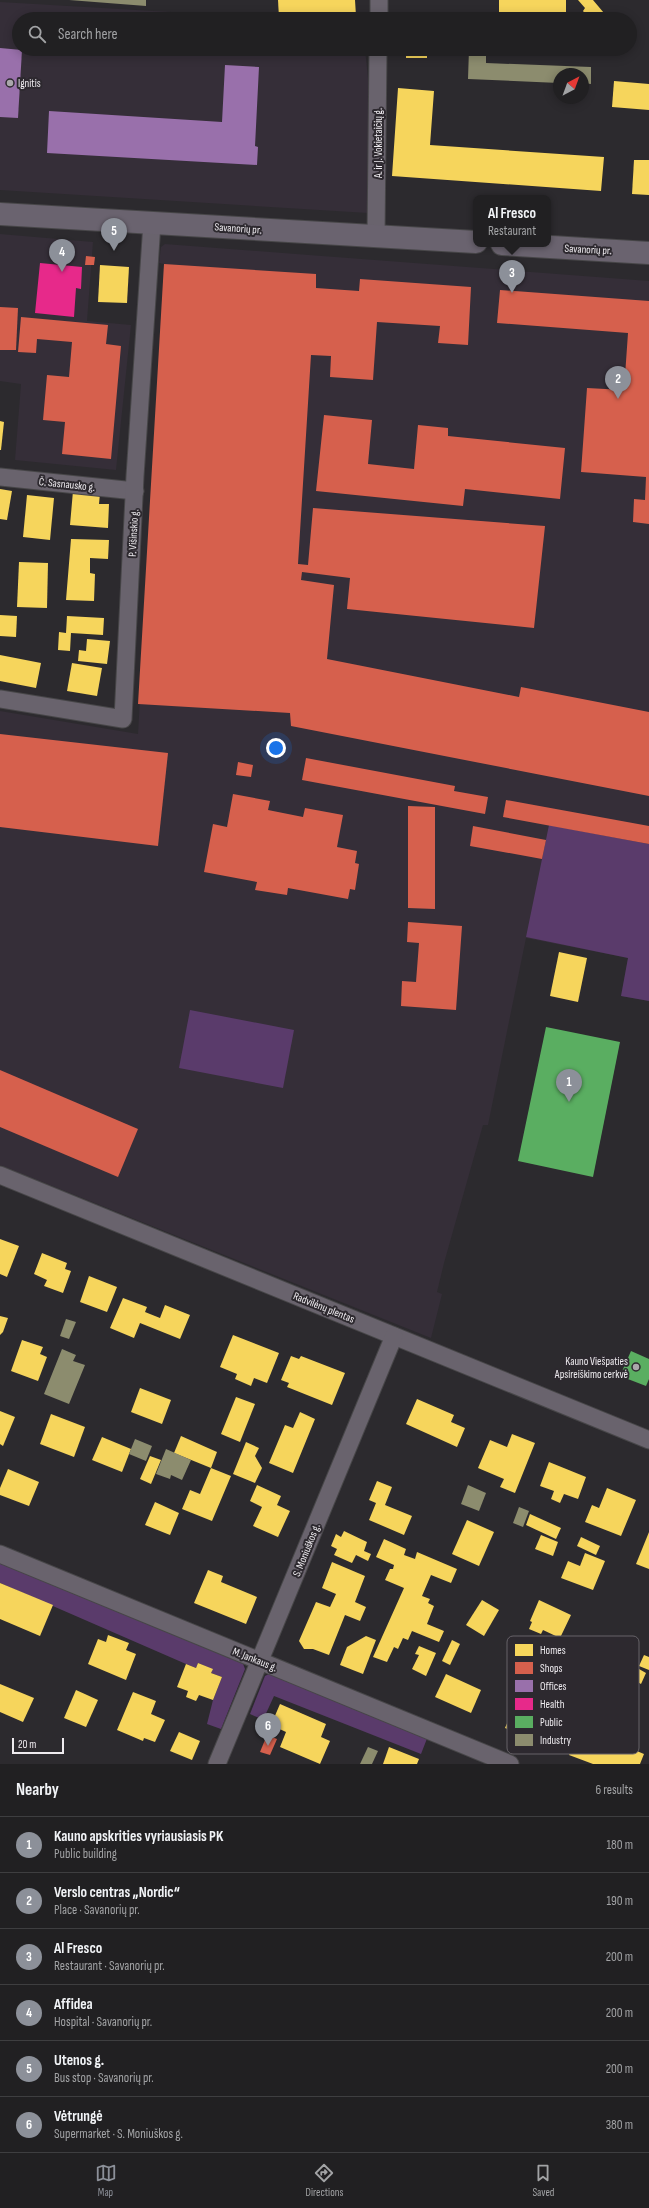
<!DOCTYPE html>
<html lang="en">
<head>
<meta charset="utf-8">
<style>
	:root { --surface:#212022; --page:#2d2d2f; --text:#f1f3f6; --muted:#a2a3a5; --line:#3e3e40; --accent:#8c9099 }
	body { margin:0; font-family:"Sofia Sans Condensed",sans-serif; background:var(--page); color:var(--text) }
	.compass { position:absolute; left:553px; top:68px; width:36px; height:36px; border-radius:50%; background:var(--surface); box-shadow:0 2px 10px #0003; rotate:41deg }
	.scale { position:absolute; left:12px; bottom:10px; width:52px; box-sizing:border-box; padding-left:4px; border:2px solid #eeebef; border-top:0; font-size:11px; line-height:14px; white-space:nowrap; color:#eeebef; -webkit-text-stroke:3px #2d292f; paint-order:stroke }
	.you { position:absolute; left:276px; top:748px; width:14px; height:14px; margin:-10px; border:3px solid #fff; border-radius:50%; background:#1a73e8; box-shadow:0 0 0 6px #1a73e833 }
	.badge { display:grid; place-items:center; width:26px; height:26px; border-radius:50%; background:var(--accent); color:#fff; font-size:13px; font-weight:700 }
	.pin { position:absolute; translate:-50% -33px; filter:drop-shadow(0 1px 2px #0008) }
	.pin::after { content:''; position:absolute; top:21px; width:14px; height:12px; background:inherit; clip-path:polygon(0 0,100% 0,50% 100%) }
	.popup { position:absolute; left:473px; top:195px; width:78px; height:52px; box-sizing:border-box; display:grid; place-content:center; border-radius:8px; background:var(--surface); filter:drop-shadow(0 1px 3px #0005); font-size:13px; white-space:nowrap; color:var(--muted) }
	.popup b { font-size:15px; color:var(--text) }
	.popup::after { content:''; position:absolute; left:50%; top:100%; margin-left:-8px; border:8px solid transparent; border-top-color:var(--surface) }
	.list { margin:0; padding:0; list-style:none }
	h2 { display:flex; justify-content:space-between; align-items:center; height:52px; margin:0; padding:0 16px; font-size:17px }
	h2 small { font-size:13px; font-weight:400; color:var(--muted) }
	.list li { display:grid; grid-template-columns:26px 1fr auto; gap:12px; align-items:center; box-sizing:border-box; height:56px; padding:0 16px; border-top:1px solid var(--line) }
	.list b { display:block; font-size:15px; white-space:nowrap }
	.list p { margin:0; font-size:13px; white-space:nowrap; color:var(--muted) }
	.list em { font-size:13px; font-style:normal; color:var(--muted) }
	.icon { flex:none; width:22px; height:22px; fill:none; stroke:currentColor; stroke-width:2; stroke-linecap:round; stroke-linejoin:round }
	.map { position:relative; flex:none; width:649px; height:1764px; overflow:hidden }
	.search { position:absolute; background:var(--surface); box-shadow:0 2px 10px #0003; left:12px; right:12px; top:12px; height:44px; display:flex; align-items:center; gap:10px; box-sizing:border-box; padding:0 14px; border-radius:22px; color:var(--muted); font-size:15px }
	.sheet { height:388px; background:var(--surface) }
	nav { display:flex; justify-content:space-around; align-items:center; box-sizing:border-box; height:56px; border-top:1px solid var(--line); background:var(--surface); font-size:11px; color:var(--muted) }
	nav a { display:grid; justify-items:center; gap:2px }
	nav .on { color:var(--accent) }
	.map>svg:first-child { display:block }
	.built { fill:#352e38 }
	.green { fill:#5a3b6b }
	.homes { fill:#f6d55c }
	.shops { fill:#d6604d }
	.offices { fill:#9970ab }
	.health { fill:#e7298a }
	.public { fill:#5aae61 }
	.industry { fill:#8c8c6e }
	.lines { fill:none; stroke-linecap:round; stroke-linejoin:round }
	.street-casing { stroke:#474648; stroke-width:19 }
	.primary-casing { stroke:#474648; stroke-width:24 }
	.street { stroke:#69636d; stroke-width:17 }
	.primary { stroke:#6a636f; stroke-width:22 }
	.poi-dot { fill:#aaa7ab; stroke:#2d292f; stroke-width:1.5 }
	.labels { text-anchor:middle; stroke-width:4; stroke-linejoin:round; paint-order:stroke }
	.poi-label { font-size:11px; fill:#eeebef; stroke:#2d292f; text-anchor:start }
	.street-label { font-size:11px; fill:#eeebef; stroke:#2d292f }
	.key { fill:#2d292f; stroke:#676369; stroke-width:1 }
	.key-label { font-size:11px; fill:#eeebef }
</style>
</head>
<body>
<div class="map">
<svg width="649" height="1764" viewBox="0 0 649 1764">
	<rect width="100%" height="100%" fill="#2c2a2e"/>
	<g class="built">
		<path d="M0,2l273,16 -254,1v30h346l6,58 -3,106 -368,-23z"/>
		<path d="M0,234l93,8 -6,79 44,4 -15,145 -101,-10 6,-76 -21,-3z"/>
		<path d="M165,244l484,37v720l-28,-5 7,-38 -102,-20 -38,187h-5l-39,138 -7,29 5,2 -11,44 -431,-173v-454l138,23 26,-470 -5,-1 2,-16z"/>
	</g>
	<g class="green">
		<path d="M549,825l100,19v157l-28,-5 7,-38 -102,-21z"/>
		<path d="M190,1010l104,20 -11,58 -104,-20z"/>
		<path d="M0,1561l242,100 3,8 -24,60 -14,-5 6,-24 9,-23 -11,-4 1,-4 -14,-6 -2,5 -10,-4 -186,-81z"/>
		<path d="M273,1672l155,64 -7,18 -147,-58 -11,24 -13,-6 15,-38z"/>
	</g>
	<g class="homes">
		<path d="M278,0h77l1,16 -77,2z"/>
		<path d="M499,0h67v16h8v3h-38v-6l-37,-1z"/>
		<path d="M578,0h15l16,19h-20l-6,-8 2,-3z"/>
		<path d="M395,49h32v9h-21v-4h-11z"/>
		<path d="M614,81l35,3v26l-37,-3z"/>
		<path d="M398,88l36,3 -4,54 174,12 -3,34 -209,-15z"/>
		<path d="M634,160h15v35l-17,-1z"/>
		<path d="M100,265l29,2 -2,36 -29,-1z"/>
		<path d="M0,421l4,1 -3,28h-1z"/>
		<path d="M0,489l12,2 -5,29 -7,-1z"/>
		<path d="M73,491l27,2 -1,11h10l-1,24 -38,-3z"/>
		<path d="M27,495l27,3 -4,42 -27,-3z"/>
		<path d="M71,539l38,1 -1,19 -18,-1v15l5,1 -1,27 -28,-1z"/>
		<path d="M19,562l29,1 -1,45 -30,-1z"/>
		<path d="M0,615l17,1 -1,21 -16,-1z"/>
		<path d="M67,616l37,2 -1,17 -32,-2 -1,18 -12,-1 1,-18 7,1z"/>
		<path d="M87,639l23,2 -3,23 -29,-3 1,-11 7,1z"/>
		<path d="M0,655l41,8 -5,25 -36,-7z"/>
		<path d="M72,663l30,5 -5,28 -30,-5z"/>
		<path d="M559,952l28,6 -9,44 -28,-6z"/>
		<path d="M0,1239l19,7 -12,31 -7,-3z"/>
		<path d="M42,1253l25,10 -2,6 6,2 -8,22 -19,-7 3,-6 -13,-6z"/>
		<path d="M89,1276l28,11 -10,25 -27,-10z"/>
		<path d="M123,1298l24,9 -2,5 15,6 5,-13 25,10 -10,24 -40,-16 -6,15 -24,-10z"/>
		<path d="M0,1316l8,2 -5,14 -3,3z"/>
		<path d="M233,1335l46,18 -12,30 -13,-5 -3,8 -16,-7 2,-5 -17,-7z"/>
		<path d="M22,1340l21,7 -3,7 7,3 -9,24 -27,-10z"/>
		<path d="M291,1356l8,3 2,-3 44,17 -13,32 -45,-18 2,-4 -8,-3z"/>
		<path d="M140,1388l31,12 -9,24 -31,-12z"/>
		<path d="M236,1397l19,7 -15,38 -19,-8z"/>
		<path d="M417,1399l37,16 -3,7 14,6 -8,19 -51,-23z"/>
		<path d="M0,1411l15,6 -12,29 -3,-2z"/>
		<path d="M300,1412l15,7 -22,54 -24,-10 16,-38 8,3z"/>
		<path d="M51,1414l34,13 -11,30 -34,-13z"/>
		<path d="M512,1434l23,9 -20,50 -15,-6 4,-8 -26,-11 12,-28 17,7z"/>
		<path d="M181,1436l36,16 -6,16 -37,-15z"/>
		<path d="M102,1437l29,12 -9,23 -30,-12z"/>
		<path d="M246,1442l13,6 -4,8 7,12 -7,15 -22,-9z"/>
		<path d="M150,1456l11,4 -10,24 -11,-5z"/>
		<path d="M549,1462l37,15 -8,22 -14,-5 -4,9 -9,-4 3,-8 -14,-5z"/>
		<path d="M211,1468l20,8 -19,45 -30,-12 8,-19 10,4z"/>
		<path d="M8,1469l31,13 -10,24 -29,-11v-7z"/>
		<path d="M377,1481l15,6 -7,18 27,11 -8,19 -35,-15 7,-17 -7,-3z"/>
		<path d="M257,1485l24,11 -4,9 13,6 -12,26 -25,-11 9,-19 -12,-6z"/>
		<path d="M607,1488l29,12 -15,36 -36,-14 7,-17 7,3z"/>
		<path d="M155,1502l24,11 -9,22 -25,-10z"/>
		<path d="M530,1514l31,14 -5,11 -30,-14z"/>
		<path d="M467,1520l27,12 -15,34 -27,-12z"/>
		<path d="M344,1531l23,11 -3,9 7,3 -3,7 -12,-6 -4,8 -18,-8 3,-6 -6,-3 5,-12 5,3z"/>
		<path d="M649,1532v37l-13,-5z"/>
		<path d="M541,1535l17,7 -5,14 -18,-7z"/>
		<path d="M581,1537l19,9 -4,9 -19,-9z"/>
		<path d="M384,1539l22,10 -2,6 11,4 2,-7 40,17 -6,14 -20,-8 -9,21 8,3 -2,4 6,3 -7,18 17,7 -5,11 -27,-11 -4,9 -5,-2 -5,11 -4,-2 -7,15 -14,-5 31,-69 -19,-8 5,-11h3l1,-4 -18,-8z"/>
		<path d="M585,1553l20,8 -12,29 -32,-12 7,-17 12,5z"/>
		<path d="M332,1562l33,14 -10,26 11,5 -6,14 -15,-6 -16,40 -16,-6h-9l-5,-8 17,-39 14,5 6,-13 -14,-6z"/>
		<path d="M208,1570l15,6 -2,6 36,15 -11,27 -52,-21z"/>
		<path d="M0,1583l53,22 -13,31 -40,-17z"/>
		<path d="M482,1600l17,10 -15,26 -18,-11z"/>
		<path d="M539,1600l32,15 -11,23 -17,-8 -2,4 -12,-5 3,-7 -2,-1z"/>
		<path d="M108,1635l21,8 -3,7 10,4 -10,26 -38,-16 10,-25 8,3z"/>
		<path d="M366,1636l10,4 -13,34 -23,-9 7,-18z"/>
		<path d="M621,1637l9,5 -4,8 -9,-5z"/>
		<path d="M452,1640l8,4 -10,21 -8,-4z"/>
		<path d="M547,1641l9,4 -4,7 11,5 -7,15 -29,-14 7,-15 10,4z"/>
		<path d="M419,1646l17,7 -10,23 -14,-7 7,-14 -4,-1z"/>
		<path d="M617,1651l8,4 -5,11 -9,-4z"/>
		<path d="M644,1655l5,2v13l-10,-4z"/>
		<path d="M592,1657l8,4 -17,42 -35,-15 3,-8 18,8 5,-10 8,3z"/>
		<path d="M198,1663l15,6 -2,4 11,4 -9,23 -14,-5 -3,6 -10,-4 2,-6 -11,-4 9,-23 10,4z"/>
		<path d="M639,1669l7,4 -5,11 -7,-4z"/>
		<path d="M446,1674l35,16 -10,23 -36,-16z"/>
		<path d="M0,1684l34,14 -11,24 -23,-10z"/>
		<path d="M618,1685l10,4 -7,18 -10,-5z"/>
		<path d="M76,1690l22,10 -12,27 -22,-9z"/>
		<path d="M133,1692l23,9 -5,13 14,6 -10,22 -11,-4 -1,3 -26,-11z"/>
		<path d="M516,1702l12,5 -2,5 8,4 4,-11 17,6 -13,32 -37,-15z"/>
		<path d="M280,1704l46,20 -5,13 9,4 -10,23 -40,-17 6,-15 -15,-7z"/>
		<path d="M587,1725l25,9 -2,7 8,3 3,-6 13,5 -2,6 12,5 -4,10h-47l-24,-9 11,-27z"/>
		<path d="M179,1732l21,9 -8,19 -22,-9z"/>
		<path d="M389,1747l30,12 -2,5h-34z"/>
	</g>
	<g class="shops">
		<path d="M86,256l9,1 -1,8h-9z"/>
		<path d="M164,264l152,10v14l43,3 1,-12 111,8 -3,58 -30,-2 2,-17 -63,-4 -4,58 -43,-3 1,-21 -20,-1 -13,209 10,1 5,-57 232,18 -11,102 -187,-19 3,-31 -48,-6 -1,8 33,5 -7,74 192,38 2,-10 128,25v84l-358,-70 -1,-13 -152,-9z"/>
		<path d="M500,290l149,11v223l-16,-2 1,-23 11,1 1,-23 -65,-5 6,-84 37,2 4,-57 -131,-10z"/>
		<path d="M0,307l18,1 -2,42h-16z"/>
		<path d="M21,317l87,8 -2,19 15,2 -10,113 -49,-5 3,-32 -22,-2 4,-45 22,2 3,-35 -35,-3 -1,14 -18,-1z"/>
		<path d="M324,415l48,5 -4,44 46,5 4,-44 30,3v8l117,12 -5,51 -95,-10 -2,17 -147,-15z"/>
		<path d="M0,734l168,19 -10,93 -158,-19z"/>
		<path d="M306,758l149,28 -1,5 34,6 -3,17 -183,-34z"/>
		<path d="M238,762l15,3 -2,12 -15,-2z"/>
		<path d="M233,794l37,7 -2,9 35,7 2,-9 38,7 -6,32 20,4 -2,12 4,1 -4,26 -5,-1 -2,10 -60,-11 -1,7 -32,-5 2,-8 -53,-10 9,-48 14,3z"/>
		<path d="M506,800l143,26v18l-146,-27z"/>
		<path d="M408,806l27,1v102l-27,-1z"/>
		<path d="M473,826l73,14 -4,19 -72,-13z"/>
		<path d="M408,922l54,4 -6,84 -55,-4 1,-25 14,1 3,-39 -12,-1z"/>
		<path d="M0,1070l138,59 -20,48 -118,-50z"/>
		<path d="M267,1735l10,4 -7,16 -10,-3z"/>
	</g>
	<g class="offices">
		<path d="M0,48l22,2 -4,68 -18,-1z"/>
		<path d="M225,65l34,2 -4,79 3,1 -1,18 -210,-12 2,-42 173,11z"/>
	</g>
	<path class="health" d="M40,263l42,4 -1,22 -5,-1 -2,29 -39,-4z"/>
	<g class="public">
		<path d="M546,1027l74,15 -27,135 -75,-16z"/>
		<path d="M631,1351l18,8v20l-3,7 -26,-10z"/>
	</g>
	<g class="industry">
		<path d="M69,0h77v6z"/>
		<path d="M453,15l35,2 -1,2h-35z"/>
		<path d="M469,49h17v14l105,4v17l-8,-1v-9h-24v9l-91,-4z"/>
		<path d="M66,1319l10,3 -7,17 -9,-3z"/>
		<path d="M62,1349l14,6 -3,6 12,4 -16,39 -25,-10z"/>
		<path d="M135,1439l17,7 -6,15 -17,-7z"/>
		<path d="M166,1449l25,11 -9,20 -11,-5 -1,4 -14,-5z"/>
		<path d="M468,1485l18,8 -7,18 -18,-7z"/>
		<path d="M519,1507l10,4 -6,16 -10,-4z"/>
		<path d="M545,1687l17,7 -7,17 -17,-6z"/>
		<path d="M368,1747l10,4 -6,13h-12z"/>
	</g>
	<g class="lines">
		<g class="street-casing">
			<g id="street">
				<path d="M379,19v-19"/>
				<path d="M376,236l2,-187"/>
				<path d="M0,477l135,14"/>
				<path d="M0,699l123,20 12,-243 17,-253"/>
				<path d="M0,1175l649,265"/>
				<path d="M0,1554l510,210"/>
				<path d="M217,1764l177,-428"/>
			</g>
		</g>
		<g class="primary-casing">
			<g id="primary">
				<path d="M0,214l476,28"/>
				<path d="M502,244l147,9"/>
			</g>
		</g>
		<use href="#street" class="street"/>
		<use href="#primary" class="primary"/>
	</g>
	<g class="poi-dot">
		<circle cx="10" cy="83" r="4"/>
		<circle cx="636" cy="1367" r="4"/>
	</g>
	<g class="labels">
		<g class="poi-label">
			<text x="18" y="87">Ignitis</text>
			<text x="628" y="1365" text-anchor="end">Kauno Viešpaties<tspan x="628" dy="13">Apsireiškimo cerkvė</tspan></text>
		</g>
		<g class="street-label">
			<text transform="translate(378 143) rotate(-90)" y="4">A. ir J. Vokietaičių g.</text>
			<text transform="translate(238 228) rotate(4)" y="4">Savanorių pr.</text>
			<text transform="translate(588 249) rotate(3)" y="4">Savanorių pr.</text>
			<text transform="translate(67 484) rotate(6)" y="4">Č. Sasnausko g.</text>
			<text transform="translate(133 533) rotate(-87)" y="4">P. Višinskio g.</text>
			<text transform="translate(324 1307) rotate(22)" y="4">Radvilėnų plentas</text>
			<text transform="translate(306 1550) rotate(-68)" y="4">S. Moniuškos g.</text>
			<text transform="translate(255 1659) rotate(22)" y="4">M. Jankaus g.</text>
		</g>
	</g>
	<rect x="507" y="1636" width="132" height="118" rx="6" class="key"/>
	<rect x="515" y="1644" width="18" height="12" fill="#f6d55c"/>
	<rect x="515" y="1662" width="18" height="12" fill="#d6604d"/>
	<rect x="515" y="1680" width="18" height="12" fill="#9970ab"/>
	<rect x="515" y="1698" width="18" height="12" fill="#e7298a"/>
	<rect x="515" y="1716" width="18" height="12" fill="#5aae61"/>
	<rect x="515" y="1734" width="18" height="12" fill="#8c8c6e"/>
	<g class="key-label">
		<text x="540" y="1654">Homes</text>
		<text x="540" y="1672">Shops</text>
		<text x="540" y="1690">Offices</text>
		<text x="540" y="1708">Health</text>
		<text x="540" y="1726">Public</text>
		<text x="540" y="1744">Industry</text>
	</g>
</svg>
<svg class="compass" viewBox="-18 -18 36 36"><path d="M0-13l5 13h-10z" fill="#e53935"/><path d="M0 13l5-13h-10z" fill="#a2a3a5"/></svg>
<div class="scale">20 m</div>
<div class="you"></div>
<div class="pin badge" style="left:569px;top:1102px">1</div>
<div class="pin badge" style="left:618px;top:399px">2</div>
<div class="pin badge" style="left:512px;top:293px">3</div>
<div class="popup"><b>Al Fresco</b>Restaurant</div>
<div class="pin badge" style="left:62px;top:272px">4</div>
<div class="pin badge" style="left:114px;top:251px">5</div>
<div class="pin badge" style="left:268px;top:1746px">6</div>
<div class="search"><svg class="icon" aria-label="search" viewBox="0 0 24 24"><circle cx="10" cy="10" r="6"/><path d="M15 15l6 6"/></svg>Search here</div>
</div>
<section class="sheet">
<h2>Nearby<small>6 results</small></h2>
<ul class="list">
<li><span class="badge">1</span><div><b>Kauno apskrities vyriausiasis PK</b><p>Public building</p></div><em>180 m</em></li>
<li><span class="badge">2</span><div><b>Verslo centras „Nordic“</b><p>Place · Savanorių pr.</p></div><em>190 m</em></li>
<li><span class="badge">3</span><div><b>Al Fresco</b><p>Restaurant · Savanorių pr.</p></div><em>200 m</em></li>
<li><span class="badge">4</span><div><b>Affidea</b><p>Hospital · Savanorių pr.</p></div><em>200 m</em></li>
<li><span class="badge">5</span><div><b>Utenos g.</b><p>Bus stop · Savanorių pr.</p></div><em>200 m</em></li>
<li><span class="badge">6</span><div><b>Vėtrungė</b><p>Supermarket · S. Moniuškos g.</p></div><em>380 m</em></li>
</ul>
</section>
<nav>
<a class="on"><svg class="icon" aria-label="map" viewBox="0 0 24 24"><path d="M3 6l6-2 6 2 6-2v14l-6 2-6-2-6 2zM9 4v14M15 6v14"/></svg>Map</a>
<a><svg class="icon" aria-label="directions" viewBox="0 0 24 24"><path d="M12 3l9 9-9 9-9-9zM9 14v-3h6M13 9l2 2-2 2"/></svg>Directions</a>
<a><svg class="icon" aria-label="saved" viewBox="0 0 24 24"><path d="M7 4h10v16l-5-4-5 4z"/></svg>Saved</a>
</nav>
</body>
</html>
